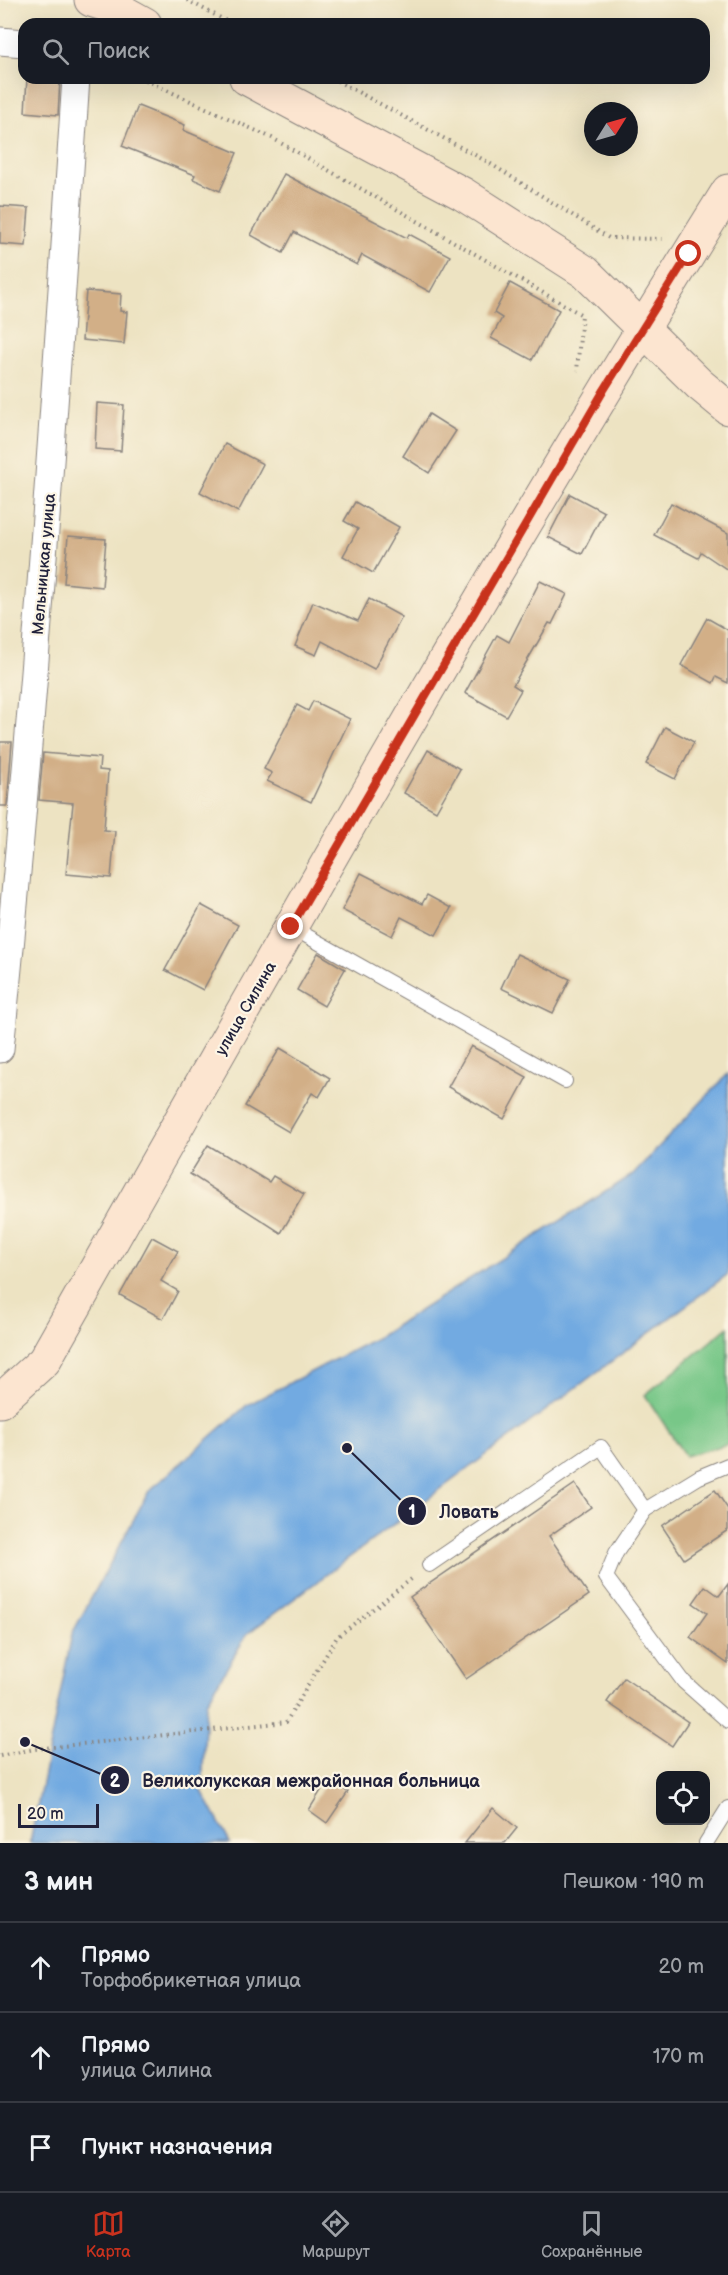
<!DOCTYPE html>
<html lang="ru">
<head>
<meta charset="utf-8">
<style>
	:root { --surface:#171b24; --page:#20242c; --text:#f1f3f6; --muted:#9ea1a6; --line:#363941; --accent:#c8321e }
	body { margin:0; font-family:"Balsamiq Sans",sans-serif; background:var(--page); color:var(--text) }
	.controls { position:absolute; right:18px; bottom:18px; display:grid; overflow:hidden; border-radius:12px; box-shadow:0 6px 24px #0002 }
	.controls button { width:54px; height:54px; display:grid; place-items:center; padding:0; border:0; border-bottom:2px solid var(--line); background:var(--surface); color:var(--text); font:30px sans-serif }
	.compass { position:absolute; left:584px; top:102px; width:54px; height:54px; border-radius:50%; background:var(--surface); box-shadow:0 6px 24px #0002; rotate:53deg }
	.scale { position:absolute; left:18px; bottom:15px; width:81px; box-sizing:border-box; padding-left:6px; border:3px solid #22223b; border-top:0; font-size:16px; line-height:21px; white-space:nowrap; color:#22223b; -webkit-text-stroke:4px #fcf5e5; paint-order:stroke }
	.stop { position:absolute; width:18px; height:18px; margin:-14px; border:4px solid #c8321e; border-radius:50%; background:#fff }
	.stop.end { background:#c8321e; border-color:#fff; box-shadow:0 2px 6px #0008 }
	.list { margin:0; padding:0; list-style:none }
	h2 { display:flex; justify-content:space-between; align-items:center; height:78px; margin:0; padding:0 24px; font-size:26px }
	h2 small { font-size:20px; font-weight:400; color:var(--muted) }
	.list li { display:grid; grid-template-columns:39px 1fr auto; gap:18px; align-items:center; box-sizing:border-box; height:90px; padding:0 24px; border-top:2px solid var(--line) }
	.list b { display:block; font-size:22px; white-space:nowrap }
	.list p { margin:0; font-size:20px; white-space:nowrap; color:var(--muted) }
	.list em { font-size:20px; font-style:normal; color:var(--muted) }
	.icon { flex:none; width:33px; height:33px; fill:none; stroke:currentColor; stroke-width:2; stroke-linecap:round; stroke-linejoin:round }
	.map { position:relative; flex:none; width:728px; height:1843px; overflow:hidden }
	.search { position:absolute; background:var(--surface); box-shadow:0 6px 24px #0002; left:18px; right:18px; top:18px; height:66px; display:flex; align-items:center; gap:15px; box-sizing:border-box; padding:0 21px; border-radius:18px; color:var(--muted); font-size:22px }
	.sheet { height:348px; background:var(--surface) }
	nav { display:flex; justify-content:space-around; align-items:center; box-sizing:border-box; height:84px; border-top:2px solid var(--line); background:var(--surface); font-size:16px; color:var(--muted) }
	nav a { display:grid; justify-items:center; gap:3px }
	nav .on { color:var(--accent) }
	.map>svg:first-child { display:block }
	.green { fill:#78c788; stroke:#4d7462; stroke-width:1.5 }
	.water { fill:#72aae1; stroke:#4a668e; stroke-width:1.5 }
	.building { fill:#d2af87 }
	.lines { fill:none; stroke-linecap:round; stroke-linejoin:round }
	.lane-casing { stroke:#88827e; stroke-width:16 }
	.street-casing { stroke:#88827e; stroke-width:29 }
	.secondary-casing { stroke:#88827e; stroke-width:35 }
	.path { stroke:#88827e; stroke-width:4; stroke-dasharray:1.5 4.5; stroke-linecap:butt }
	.lane { stroke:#fff; stroke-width:14 }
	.street { stroke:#fff; stroke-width:27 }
	.secondary { stroke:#fce5d0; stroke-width:33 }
	.route { stroke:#c8321e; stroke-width:8 }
	.labels { text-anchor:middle; stroke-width:4.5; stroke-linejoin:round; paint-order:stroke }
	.street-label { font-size:16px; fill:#22223b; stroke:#fcf5e5 }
	.leader { fill:none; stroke:#22223b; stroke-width:2 }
	.callout-dot { fill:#22223b; stroke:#fcf5e5; stroke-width:2 }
	.mark-label { font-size:18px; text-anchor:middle; font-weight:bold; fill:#fff }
	.callout-label { font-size:18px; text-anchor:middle; font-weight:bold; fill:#22223b; stroke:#fcf5e5; stroke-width:4.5; stroke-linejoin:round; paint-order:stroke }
</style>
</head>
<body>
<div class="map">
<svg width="728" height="1843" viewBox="0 0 728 1843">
	<rect width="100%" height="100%" fill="#fcf5e5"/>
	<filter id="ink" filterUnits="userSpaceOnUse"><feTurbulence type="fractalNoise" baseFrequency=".0167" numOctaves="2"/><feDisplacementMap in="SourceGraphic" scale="12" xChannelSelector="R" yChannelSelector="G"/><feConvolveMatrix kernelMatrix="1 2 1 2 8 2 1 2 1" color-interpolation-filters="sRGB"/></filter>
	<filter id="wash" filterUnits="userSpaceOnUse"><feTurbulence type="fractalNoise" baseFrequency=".008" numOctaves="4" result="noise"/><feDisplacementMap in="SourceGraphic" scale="24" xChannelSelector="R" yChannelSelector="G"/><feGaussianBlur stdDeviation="1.35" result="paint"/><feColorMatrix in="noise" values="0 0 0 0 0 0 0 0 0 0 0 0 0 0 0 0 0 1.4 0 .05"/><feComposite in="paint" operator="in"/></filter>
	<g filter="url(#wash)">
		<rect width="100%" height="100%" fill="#ede3c2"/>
		<path class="green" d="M728,1327v117l-43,12 -40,-61z"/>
		<path class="water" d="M728,1074v200l-481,360 -41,69 -4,88 28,52h-200l42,-209 77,-143 98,-86 133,-69 252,-161z"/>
		<g id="blocks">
			<g class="building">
				<path d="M27,78l33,1 -2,36 -33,-3z"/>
				<path d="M138,106l47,19 -2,5 54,23 -17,38 -27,-12 2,-4 -73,-29z"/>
				<path d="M284,174l123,64 2,-4 41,22 -20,36 -68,-37 -5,10 -63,-33 -11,21 -32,-18z"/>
				<path d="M0,206l29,2 -3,38 -26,-2z"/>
				<path d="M510,283l49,27 -27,50 -41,-22 11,-20 -8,-5z"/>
				<path d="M86,291l35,3 -1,17 7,1 -3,32 -42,-4z"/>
				<path d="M97,403l27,2 -3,46 -26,-2z"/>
				<path d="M429,414l27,17 -27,42 -26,-17z"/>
				<path d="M225,444l38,20 -25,48 -38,-20z"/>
				<path d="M570,494l34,18 -22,42 -34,-17z"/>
				<path d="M355,502l44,25 -26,46 -30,-17 15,-27 -14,-8z"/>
				<path d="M671,503l57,30v37l-27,-18 -3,6 -44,-23z"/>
				<path d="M68,536l38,3 -4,48 -38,-4z"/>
				<path d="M540,581l27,13 -15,30 -3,-1 -36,62 8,5 -15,26 -41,-23 32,-58 12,7z"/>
				<path d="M369,599l33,18 -28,52 -52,-28 -6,14 -21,-9 18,-44 45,19z"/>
				<path d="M707,618l21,12v53l-12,-6 -3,6 -32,-18z"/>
				<path d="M313,701l37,18 -39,83 -44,-21 5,-8 -8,-4 33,-64 11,6z"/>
				<path d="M665,727l29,15 -19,37 -29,-15z"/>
				<path d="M0,742h12l-5,64h-7z"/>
				<path d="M428,750l32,19 -24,42 -32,-18z"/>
				<path d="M43,753l57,5 -1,12 9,1 -4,59 11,1 -4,47 -45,-4 7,-71 -34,-3z"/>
				<path d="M361,873l61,31 5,-9 24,13 -15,27 -35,-18 -9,19 -50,-26z"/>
				<path d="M201,905l37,20 -35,65 -38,-20z"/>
				<path d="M318,953l27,16 -21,37 -27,-16z"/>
				<path d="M517,954l53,25 -17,34 -52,-25z"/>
				<path d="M471,1046l56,31 -23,42 -56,-32z"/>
				<path d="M280,1048l50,30 -11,19 -7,-4 -23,39 -44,-26z"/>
				<path d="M208,1145l61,37 4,-6 31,18 -23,39 -91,-59z"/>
				<path d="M152,1237l26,14 -17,30 17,10 -15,28 -43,-24z"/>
				<path d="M575,1484l16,23 -42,29 40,59 -123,84 -56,-82z"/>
				<path d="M715,1490l13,19v21l-44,29 -22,-33z"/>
				<path d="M728,1584v80l-38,-27 17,-24 -14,-10 12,-17 14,10z"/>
				<path d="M624,1678l64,44 -16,24 -65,-44z"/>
				<path d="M328,1779l20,13 -21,31 -18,-13z"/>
				<path d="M493,1808l24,20 -12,15h-40z"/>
			</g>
		</g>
	</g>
	<g filter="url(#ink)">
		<use href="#blocks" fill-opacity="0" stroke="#88827e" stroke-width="1.5"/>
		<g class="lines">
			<g class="lane-casing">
				<g id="lane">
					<path d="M291,927l274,154"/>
					<path d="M728,1465l-29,12 -54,33 -29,43 -10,24 78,105 44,39"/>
					<path d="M429,1565l172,-118 44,63"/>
					<path d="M706,1843l22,-35"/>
				</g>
			</g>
			<g class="street-casing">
				<g id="street">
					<path d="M0,41l24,2"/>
					<path d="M0,1049c33,-323 55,-647 76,-971"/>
				</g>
			</g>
			<g class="secondary-casing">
				<g id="secondary">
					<path d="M91,0l25,8 29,16"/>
					<path d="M246,78l217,116 122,78 114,112 29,24"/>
					<path d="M0,1401l44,-40c223,-393 444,-787 684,-1170"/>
				</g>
			</g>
			<g class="path">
				<path d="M187,0l45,24"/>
				<path d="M140,78l132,60 310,177 -5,56"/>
				<path d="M332,78l154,83 123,77 54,1"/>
				<path d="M0,1756l35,-7 251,-27 51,-85 77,-60"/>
			</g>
			<use href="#lane" class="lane"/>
			<use href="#street" class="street"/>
			<use href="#secondary" class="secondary"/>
		</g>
	</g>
	<g class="lines" filter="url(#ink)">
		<path class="route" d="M291,927l313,-537 85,-136"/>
	</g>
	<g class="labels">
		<g class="street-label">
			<text transform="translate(43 564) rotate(-85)" y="6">Мельницкая улица</text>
			<text transform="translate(245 1008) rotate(-60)" y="6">улица Силина</text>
		</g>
	</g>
	<path class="leader" d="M347 1448L412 1511M25 1742L115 1780"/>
	<g class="callout-dot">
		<circle cx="347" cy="1448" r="6"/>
		<circle cx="25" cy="1742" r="6"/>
		<circle cx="412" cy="1511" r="15"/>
		<circle cx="115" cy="1780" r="15"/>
	</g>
	<g class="mark-label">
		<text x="412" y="1518">1</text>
		<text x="115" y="1787">2</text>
	</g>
	<g class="callout-label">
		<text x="469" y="1518">Ловать</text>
		<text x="311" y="1787">Великолукская межрайонная больница</text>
	</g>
</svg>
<div class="controls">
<button><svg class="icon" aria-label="locate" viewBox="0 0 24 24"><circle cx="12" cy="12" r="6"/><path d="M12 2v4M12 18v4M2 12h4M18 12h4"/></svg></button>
</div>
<svg class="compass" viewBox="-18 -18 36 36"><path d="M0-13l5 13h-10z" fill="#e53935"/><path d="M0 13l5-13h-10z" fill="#9ea1a6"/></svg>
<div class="scale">20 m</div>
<div class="stop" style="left:689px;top:254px"></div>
<div class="stop end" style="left:291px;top:927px"></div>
<div class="search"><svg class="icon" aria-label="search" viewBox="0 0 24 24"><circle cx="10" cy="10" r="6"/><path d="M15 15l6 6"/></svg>Поиск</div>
</div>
<section class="sheet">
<h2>3 мин<small>Пешком · 190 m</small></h2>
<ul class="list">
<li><svg class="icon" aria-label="ahead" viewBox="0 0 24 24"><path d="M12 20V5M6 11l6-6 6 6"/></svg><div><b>Прямо</b><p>Торфобрикетная улица</p></div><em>20 m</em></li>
<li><svg class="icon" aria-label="ahead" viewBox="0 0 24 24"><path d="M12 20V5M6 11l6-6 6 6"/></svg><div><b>Прямо</b><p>улица Силина</p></div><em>170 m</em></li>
<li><svg class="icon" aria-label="arrive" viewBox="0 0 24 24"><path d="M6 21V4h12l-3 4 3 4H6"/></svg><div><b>Пункт назначения</b></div></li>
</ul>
</section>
<nav>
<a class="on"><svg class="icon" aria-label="map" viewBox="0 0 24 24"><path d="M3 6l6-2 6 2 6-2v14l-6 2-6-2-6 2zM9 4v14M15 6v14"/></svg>Карта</a>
<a><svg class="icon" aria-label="directions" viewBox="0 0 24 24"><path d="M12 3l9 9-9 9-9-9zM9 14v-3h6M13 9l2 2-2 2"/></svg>Маршрут</a>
<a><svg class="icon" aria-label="saved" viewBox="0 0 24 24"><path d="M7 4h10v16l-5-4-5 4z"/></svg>Сохранённые</a>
</nav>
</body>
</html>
